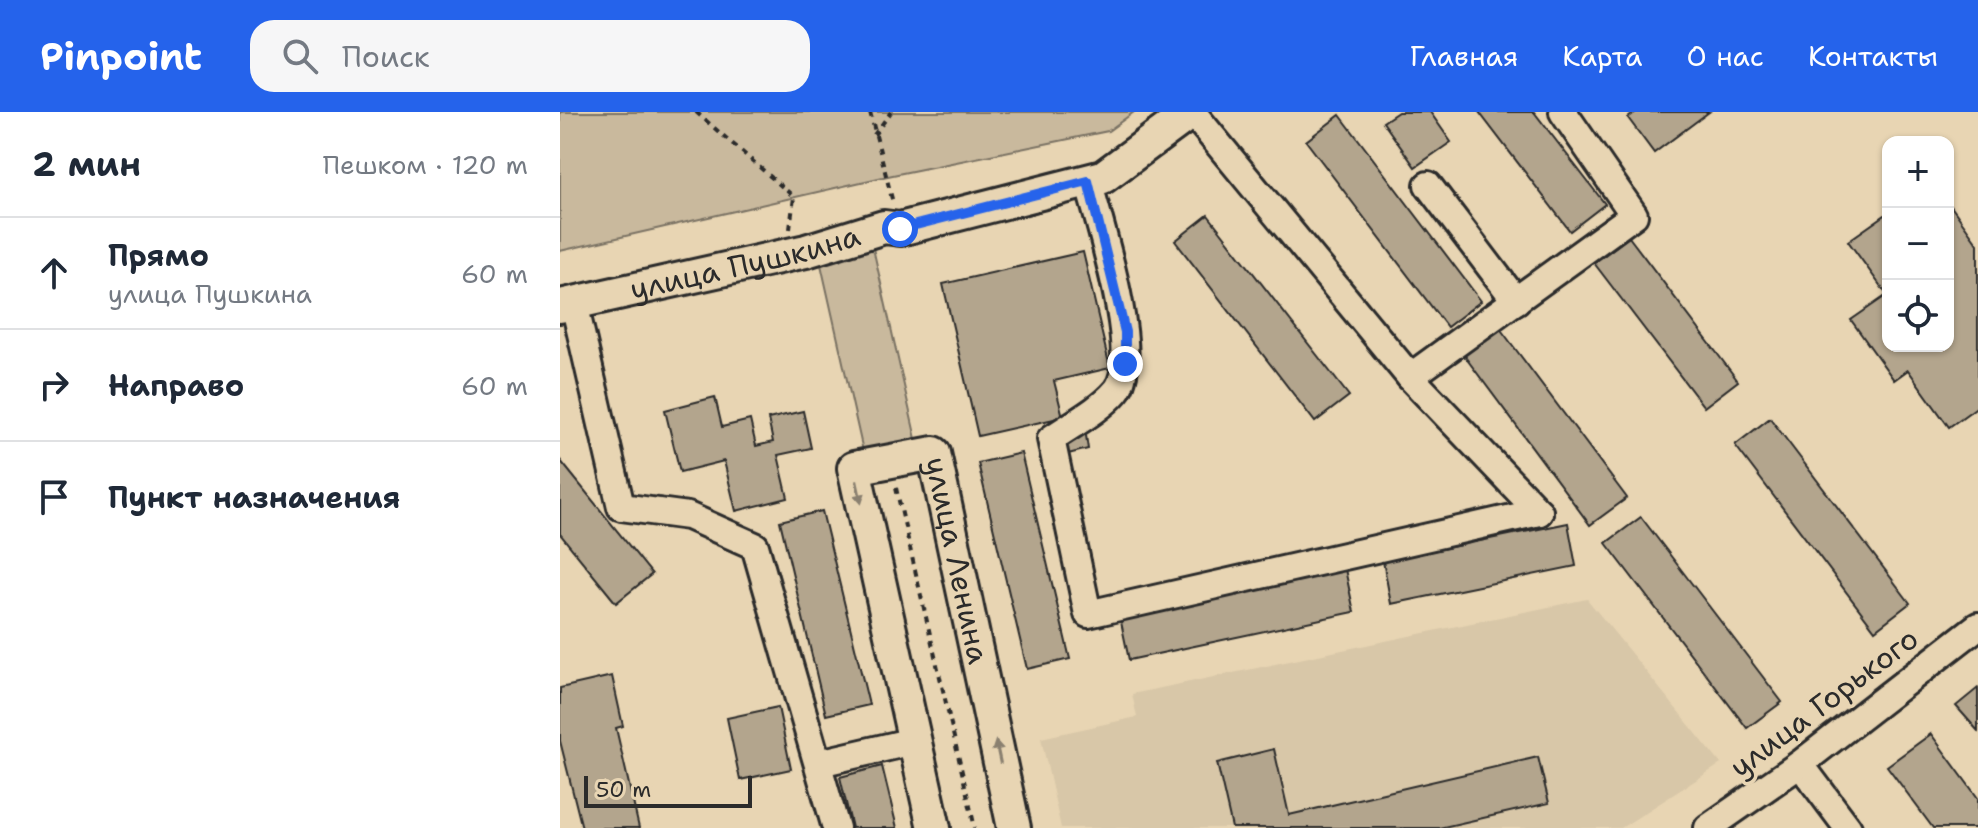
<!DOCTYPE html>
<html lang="ru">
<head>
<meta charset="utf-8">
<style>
	:root { --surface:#fff; --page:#f6f6f7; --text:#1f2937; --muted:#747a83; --line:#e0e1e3; --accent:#2563eb }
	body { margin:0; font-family:"Shantell Sans",sans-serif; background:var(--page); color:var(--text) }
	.controls { position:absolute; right:24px; top:24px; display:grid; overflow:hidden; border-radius:16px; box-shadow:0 2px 6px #0004 }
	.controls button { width:72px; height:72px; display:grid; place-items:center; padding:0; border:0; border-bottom:2px solid var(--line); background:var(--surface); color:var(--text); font:40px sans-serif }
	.scale { position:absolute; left:24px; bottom:20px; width:168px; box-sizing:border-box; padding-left:8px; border:4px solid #2b2b2b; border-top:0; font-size:22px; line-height:28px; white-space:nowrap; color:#2b2b2b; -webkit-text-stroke:6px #e8d5b3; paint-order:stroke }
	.stop { position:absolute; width:24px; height:24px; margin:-18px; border:6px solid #2563eb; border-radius:50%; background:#fff }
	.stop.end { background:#2563eb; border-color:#fff; box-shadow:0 2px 8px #0008 }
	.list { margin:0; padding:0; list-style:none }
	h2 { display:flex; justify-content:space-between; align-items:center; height:104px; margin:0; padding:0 32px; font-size:34px }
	h2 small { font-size:26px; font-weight:400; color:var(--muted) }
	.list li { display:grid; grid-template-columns:52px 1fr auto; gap:24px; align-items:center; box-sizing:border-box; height:112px; padding:0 32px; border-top:2px solid var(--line) }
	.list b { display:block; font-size:30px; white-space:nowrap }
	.list p { margin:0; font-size:26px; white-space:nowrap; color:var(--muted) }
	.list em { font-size:26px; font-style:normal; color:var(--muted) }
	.icon { flex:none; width:44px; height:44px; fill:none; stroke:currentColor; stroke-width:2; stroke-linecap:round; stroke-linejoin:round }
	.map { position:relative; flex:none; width:1418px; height:716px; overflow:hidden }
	header { display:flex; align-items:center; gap:48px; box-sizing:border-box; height:112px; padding:0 40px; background:var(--accent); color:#fff }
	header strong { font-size:38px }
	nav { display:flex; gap:44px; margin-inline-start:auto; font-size:28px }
	.search { width:560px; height:72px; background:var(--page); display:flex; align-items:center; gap:20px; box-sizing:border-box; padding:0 28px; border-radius:24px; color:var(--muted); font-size:30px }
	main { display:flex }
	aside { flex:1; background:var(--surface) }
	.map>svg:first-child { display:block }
	.built { fill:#d8c7a8 }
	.green { fill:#c9b99d; stroke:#7a7264; stroke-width:2 }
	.building { fill:#b3a58d; stroke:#2b2b2b; stroke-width:2 }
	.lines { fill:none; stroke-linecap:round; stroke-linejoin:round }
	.minor-casing { stroke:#2b2b2b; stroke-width:32 }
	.major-casing { stroke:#2b2b2b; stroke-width:38 }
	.path { stroke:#2b2b2b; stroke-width:4; stroke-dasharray:6 6; stroke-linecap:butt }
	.minor { stroke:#e8d5b3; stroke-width:26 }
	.major { stroke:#e8d5b3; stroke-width:32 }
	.oneway { fill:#8a806f }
	.route { stroke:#2563eb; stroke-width:10 }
	.labels { text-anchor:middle; stroke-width:7; stroke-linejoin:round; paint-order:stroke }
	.street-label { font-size:30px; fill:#2b2b2b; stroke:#e8d5b3 }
</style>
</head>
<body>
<header>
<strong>Pinpoint</strong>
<div class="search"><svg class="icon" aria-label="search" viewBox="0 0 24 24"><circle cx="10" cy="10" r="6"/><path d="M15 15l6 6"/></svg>Поиск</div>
<nav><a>Главная</a><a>Карта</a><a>О нас</a><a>Контакты</a></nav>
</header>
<main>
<aside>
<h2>2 мин<small>Пешком · 120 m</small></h2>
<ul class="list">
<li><svg class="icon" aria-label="ahead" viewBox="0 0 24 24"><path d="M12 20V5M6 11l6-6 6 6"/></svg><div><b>Прямо</b><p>улица Пушкина</p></div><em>60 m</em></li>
<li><svg class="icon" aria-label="right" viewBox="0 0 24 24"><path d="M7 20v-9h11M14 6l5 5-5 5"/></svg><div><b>Направо</b></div><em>60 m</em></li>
<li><svg class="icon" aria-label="arrive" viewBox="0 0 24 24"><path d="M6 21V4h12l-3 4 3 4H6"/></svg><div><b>Пункт назначения</b></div></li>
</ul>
</aside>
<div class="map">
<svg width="1418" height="716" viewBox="0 0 1418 716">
	<rect width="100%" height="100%" fill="#e8d5b3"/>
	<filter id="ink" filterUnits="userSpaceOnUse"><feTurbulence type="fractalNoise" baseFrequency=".0125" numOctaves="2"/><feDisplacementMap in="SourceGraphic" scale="16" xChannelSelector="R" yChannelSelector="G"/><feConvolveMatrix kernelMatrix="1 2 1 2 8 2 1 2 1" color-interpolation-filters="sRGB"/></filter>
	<g filter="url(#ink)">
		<path class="built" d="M1027,487l134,165 -100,64h-560l-20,-90 96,-21 -5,-23z"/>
		<g class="green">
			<path d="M0,0h574l-26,19 -225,46 -323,74z"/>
			<path d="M313,136l43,191 -53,12 -43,-191z"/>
		</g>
		<g class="building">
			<path d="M838,0h32l21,30 -36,25 -32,-45z"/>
			<path d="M919,0h55l71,92 -35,27z"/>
			<path d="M1076,0h73l-55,41 -26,-35z"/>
			<path d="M780,3l141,186 -34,26 -141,-186z"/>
			<path d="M1388,90l30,42v162l-29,21 -41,-57 -14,10 -43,-60 36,-25 -39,-54 40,-28v133h60z"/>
			<path d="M648,103l141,181 -34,26 -140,-181z"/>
			<path d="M1069,125l109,144 -34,26 -110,-144z"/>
			<path d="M523,140l27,116 -56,13 9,36 -85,19 -35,-152z"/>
			<path d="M936,211l131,175 -37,27 -130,-175z"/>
			<path d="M155,285l7,30 28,-7 6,26 17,-4 -5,-23 35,-8 8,37 -33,7 10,43 -52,13 -12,-50 -44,11 -15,-62z"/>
			<path d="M1210,306l140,185 -35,27 -140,-185z"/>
			<path d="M525,317l3,20 -20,5 -4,-20z"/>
			<path d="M461,341l49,206 -43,10 -49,-206z"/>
			<path d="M0,348l92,114 -36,29 -56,-69z"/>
			<path d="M262,399l47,194 -43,10 -46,-194z"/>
			<path d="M1081,405l141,185 -35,26 -141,-185z"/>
			<path d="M1008,411l8,43 -185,38 -8,-43z"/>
			<path d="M785,457l9,43 -225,48 -9,-43z"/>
			<path d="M52,564l11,50 -7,2 23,100h-57l-22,-87v-53z"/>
			<path d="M1418,576v43l-22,-25z"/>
			<path d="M218,595l13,62 -51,11 -13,-62z"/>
			<path d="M1371,622l47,64v30h-45l-46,-62z"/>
			<path d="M714,637l15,66 249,-58 11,46 -110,25h-207l-15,-65z"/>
			<path d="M322,654l15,62h-45l-12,-51z"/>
		</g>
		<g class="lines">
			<g class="minor-casing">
				<g id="minor">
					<path d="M632,0l218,265 129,135"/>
					<path d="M528,69c11,41 55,178 28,210 -16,19 -45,34 -65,48l37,175 451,-102"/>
					<path d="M868,73l88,116"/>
					<path d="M14,191l47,204 67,9 67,30 81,282"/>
					<path d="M850,265l224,-162 -71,-103"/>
					<path d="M259,651l95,-22"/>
					<path d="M1240,652l48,64"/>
					<path d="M1148,716l92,-64 178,-138"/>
				</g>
			</g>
			<g class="major-casing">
				<g id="major">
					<path id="s1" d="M0,194l246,-55 78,-24 16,2 203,-52 88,-65"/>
					<path id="s2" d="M374,716l-80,-360 80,-15 80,375"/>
				</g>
			</g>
			<g class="path">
				<path d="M136,0l98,85 -4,32"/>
				<path d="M310,0l23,91"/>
				<path d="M314,23l17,-23"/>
				<path d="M336,376l79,340"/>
			</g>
			<use href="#minor" class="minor"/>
			<use href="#major" class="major"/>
		</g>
		<defs><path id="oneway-solid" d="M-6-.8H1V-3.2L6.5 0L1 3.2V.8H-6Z" transform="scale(2)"/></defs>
		<g class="oneway">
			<use href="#oneway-solid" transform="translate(299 380) rotate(78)"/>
			<use href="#oneway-solid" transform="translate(438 640) rotate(-102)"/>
		</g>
	</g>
	<g class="lines" filter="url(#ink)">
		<path class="route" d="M340,117l188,-48 37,151v32"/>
	</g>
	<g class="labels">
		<g class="street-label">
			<text dy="10" stroke="none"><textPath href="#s1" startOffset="190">улица Пушкина</textPath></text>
			<text dy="10" stroke="none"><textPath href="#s2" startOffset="560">улица Ленина</textPath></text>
			<text transform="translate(1264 591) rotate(-37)" y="10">улица Горького</text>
		</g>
	</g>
</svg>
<div class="controls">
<button>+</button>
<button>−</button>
<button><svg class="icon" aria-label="locate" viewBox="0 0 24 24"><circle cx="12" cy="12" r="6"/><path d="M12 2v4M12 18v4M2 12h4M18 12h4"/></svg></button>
</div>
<div class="scale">50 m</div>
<div class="stop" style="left:340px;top:117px"></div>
<div class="stop end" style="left:565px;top:252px"></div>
</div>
</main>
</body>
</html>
